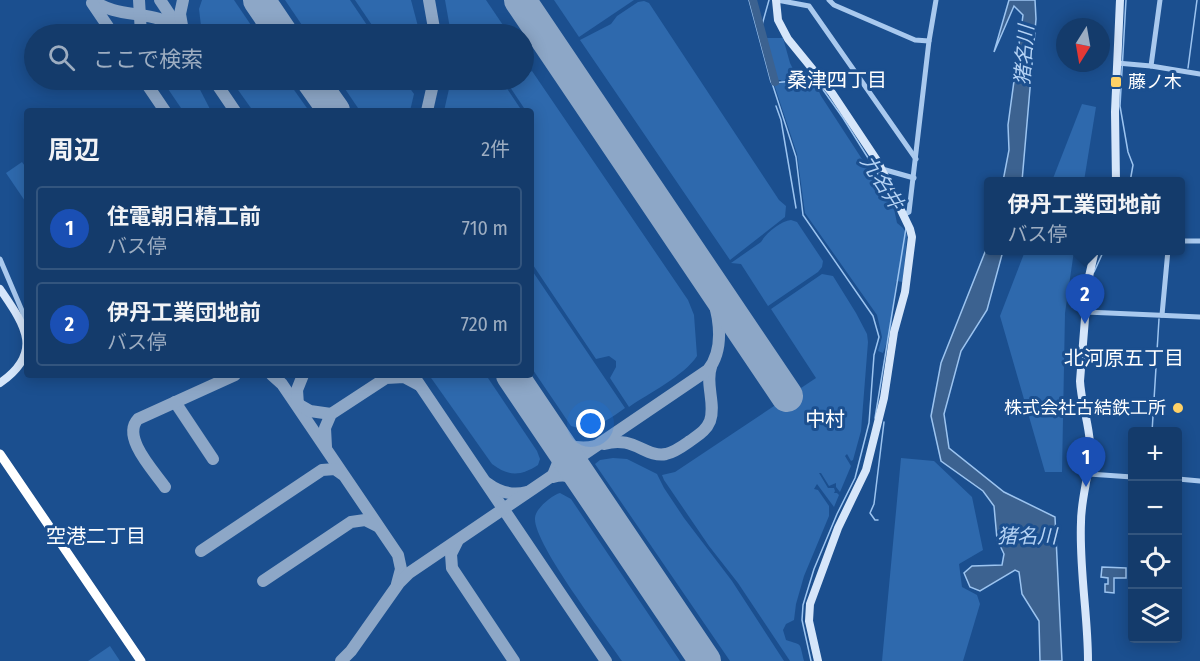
<!DOCTYPE html>
<html lang="ja">
<head>
<meta charset="utf-8">
<style>
	:root { --surface:#143b6b; --page:#1d4271; --text:#f1f3f6; --muted:#9dadc1; --line:#33557e; --accent:#ea580c }
	body { margin:0; font-family:"Fira Sans Condensed","Noto Sans JP",sans-serif; background:var(--page); color:var(--text) }
	.controls { position:absolute; right:18px; bottom:18px; display:grid; overflow:hidden; border-radius:6px; box-shadow:0 3px 15px #0003 }
	.controls button { width:54px; height:54px; display:grid; place-items:center; padding:0; border:0; border-bottom:2px solid var(--line); background:var(--surface); color:var(--text); font:30px sans-serif }
	.compass { position:absolute; left:1056px; top:18px; width:54px; height:54px; border-radius:50%; background:var(--surface); box-shadow:0 3px 15px #0003; rotate:191deg }
	.you { position:absolute; left:591px; top:424px; width:21px; height:21px; margin:-15px; border:4px solid #fff; border-radius:50%; background:#1a73e8; box-shadow:0 0 0 9px #1a73e833 }
	.badge { display:grid; place-items:center; width:39px; height:39px; border-radius:50%; background:var(--accent); color:#fff; font-size:20px; font-weight:700 }
	.pin { position:absolute; translate:-50% -50px; filter:drop-shadow(0 2px 3px #0008) }
	.pin::after { content:''; position:absolute; top:32px; width:21px; height:18px; background:inherit; clip-path:polygon(0 0,100% 0,50% 100%) }
	.popup { position:absolute; left:984px; top:177px; width:201px; height:78px; box-sizing:border-box; display:grid; place-content:center; border-radius:6px; background:var(--surface); filter:drop-shadow(0 2px 4px #0005); font-size:20px; white-space:nowrap; color:var(--muted) }
	.popup b { font-size:22px; color:var(--text) }
	.popup::after { content:''; position:absolute; left:50%; top:100%; margin-left:-12px; border:12px solid transparent; border-top-color:var(--surface) }
	.list { margin:0; padding:0; list-style:none }
	h2 { display:flex; justify-content:space-between; align-items:center; height:78px; margin:0; padding:0 24px; font-size:26px }
	h2 small { font-size:20px; font-weight:400; color:var(--muted) }
	.list li { display:grid; grid-template-columns:39px 1fr auto; gap:18px; align-items:center; box-sizing:border-box; height:84px; margin:0 12px 12px; padding:0 12px; border:2px solid var(--line); border-radius:6px }
	.list b { display:block; font-size:22px; white-space:nowrap }
	.list p { margin:0; font-size:20px; white-space:nowrap; color:var(--muted) }
	.list em { font-size:20px; font-style:normal; color:var(--muted) }
	.icon { flex:none; width:33px; height:33px; fill:none; stroke:currentColor; stroke-width:2; stroke-linecap:round; stroke-linejoin:round }
	.map { position:relative; flex:none; width:1200px; height:661px; overflow:hidden }
	.search { position:absolute; background:var(--surface); box-shadow:0 3px 15px #0003; left:24px; top:24px; width:510px; height:66px; display:flex; align-items:center; gap:15px; box-sizing:border-box; padding:0 21px; border-radius:33px; color:var(--muted); font-size:22px }
	.panel { position:absolute; background:var(--surface); box-shadow:0 3px 15px #0003; left:24px; top:108px; width:510px; height:270px; border-radius:6px }
	.map>svg:first-child { display:block }
	.green { fill:#2e69ad }
	.water { fill:#3c6290; stroke:#9cc4f0; stroke-width:1.5 }
	.lines { fill:none; stroke-linecap:round; stroke-linejoin:round }
	.stream { stroke:#9cc4f0; stroke-width:1.5 }
	.river { stroke:#3c6290; stroke-width:8 }
	.taxiway { stroke:#8da7c7; stroke-width:12 }
	.runway { stroke:#8da7c7; stroke-width:32 }
	.street { stroke:#a9c9ee; stroke-width:5 }
	.secondary { stroke:#d6e6fa; stroke-width:8 }
	.highway { stroke:#fff; stroke-width:9 }
	.poi-dot { fill:#ffd166; stroke:#1b4f8f; stroke-width:2 }
	.labels { text-anchor:middle; stroke-width:6; stroke-linejoin:round; paint-order:stroke }
	.poi-label { font-size:18px; fill:#fff; stroke:#1b4f8f; text-anchor:start }
	.water-label { font-size:20px; font-style:italic; fill:#b5d3f5; stroke:#1b4f8f }
	.neighbourhood-label { font-size:20px; fill:#fff; stroke:#1b4f8f }
</style>
</head>
<body>
<div class="map">
<svg width="1200" height="661" viewBox="0 0 1200 661">
	<rect width="100%" height="100%" fill="#1b4f8f"/>
	<g class="green">
		<path d="M202,0h32l23,34h-55l-3,-25z"/>
		<path d="M285,0h65l23,34h-65z"/>
		<path d="M355,0h56l9,34h-42z"/>
		<path d="M445,0h41l23,34h-58z"/>
		<path d="M554,0h80l-55,37z"/>
		<path d="M644,1l5,2 130,197 7,6 -1,11 -55,43 -150,-220 31,-16 6,-8 21,-14z"/>
		<path d="M765,38h18l7,25 4,8 15,-1 12,26 52,80 12,11 8,17 4,19 6,5 4,7 -4,47 -7,-1 -5,49 -8,23 -5,-2 4,-14 -5,-22 -72,-102 -8,-59 -23,-70 8,-1 -1,-3h-5z"/>
		<path d="M532,71l156,229 6,15 3,41c-13,20 -48,37 -68,51l-19,-29 6,-11v-6l-7,-5 -13,3 -65,-97v-139l2,-2 -2,-10h-5l-16,-24 9,-7h5v-4z"/>
		<path d="M162,80h33l16,31h-28z"/>
		<path d="M231,80h56l22,31h-56z"/>
		<path d="M339,80h65l10,14 -4,17h-50z"/>
		<path d="M451,80h64l-11,4 18,27h-78z"/>
		<path d="M1082,104l14,3 -12,74h-32z"/>
		<path d="M22,162l5,7v35l-21,-31z"/>
		<path d="M791,220l6,2 26,39 -1,6 -4,5 -50,34 -27,-42 -10,-1 30,-21c5,-9 20,-21 30,-22z"/>
		<path d="M1025,251h49l-9,62 -3,159h-17l-45,-156z"/>
		<path d="M531,269l94,139c-16,11 -33,25 -54,18l-40,-59z"/>
		<path d="M822,274l11,2 23,37 11,21 1,8 -7,89 -8,29 -2,1 -4,-7 -2,2 6,10 -11,26 -4,-5v-4l-7,3 -8,-13h-2l9,15h6l1,3 -1,2h3l2,2 -5,12 -17,-23 -3,5 4,1 11,16v10l-25,60 -8,28 -2,16 -8,4 -3,6 3,10c17,6 13,1 18,21h-14l-52,-78 -29,-37 -45,-66 -2,-5 13,-3 141,-94 -45,-69z"/>
		<path d="M429,375h57l51,76 3,8 -2,6c-17,11 -29,12 -46,-1z"/>
		<path d="M613,458l14,1 30,15 7,14 20,30 48,63 52,80h-54l-135,-197 5,-4z"/>
		<path d="M901,458l33,3 38,36 11,53 -24,14 3,23 15,8 3,9 -17,57h-81z"/>
		<path d="M560,493l11,6 109,162h-58c-17,-25 -89,-118 -87,-143 0,-9 17,-23 25,-25z"/>
		<path d="M110,646l10,15h-32z"/>
	</g>
	<g class="water">
		<path d="M1009,0h26l1,19 -14,162h-19l6,-31 -1,-25 15,-110 -9,-9 -20,46z"/>
		<path d="M989,242v8l14,1 -16,59 -26,41 -17,63 5,34 55,44 51,25 7,144h-22l-1,-40 -17,-27 -3,-22 -4,-2 -35,21 -10,-4 -6,-14 8,-7 30,-1 2,-11 -7,-15 -3,-33 -11,-15 -42,-30 -10,-45 10,-53z"/>
		<path d="M1102,567l24,1v10h-12v15l-9,-1v-8h3v-6l-7,-1z"/>
	</g>
	<g class="lines">
		<g class="stream">
			<path d="M749,0l22,82"/>
			<path d="M1126,0l-6,106 8,46 5,13 -3,17"/>
			<path d="M767,49l-5,-24 7,-25"/>
			<path d="M1188,68l9,-68"/>
			<path d="M776,106l5,14 15,88"/>
			<path d="M1094,272l10,-22"/>
			<path d="M1091,300l2,-23"/>
			<path d="M875,418l31,-190"/>
			<path d="M1152,432l7,-113"/>
			<path d="M878,520h-3l-5,-7 4,-9 10,-82"/>
			<path d="M811,661l-9,-41 1,-15 11,-36 23,-55 18,-36 14,-55 5,-68 5,-18 -6,-21 -70,-101 -7,-58 -24,-74 32,-3 15,4 24,34 42,67"/>
		</g>
		<path class="river" d="M753,0l22,82"/>
		<g class="taxiway">
			<path d="M93,0c26,21 64,7 88,32"/>
			<path d="M139,0l2,34"/>
			<path d="M160,0l16,24"/>
			<path d="M183,0l-3,14 3,17"/>
			<path d="M429,0l6,34"/>
			<path d="M92,3l21,31"/>
			<path d="M144,80l21,31"/>
			<path d="M214,80l21,31"/>
			<path d="M427,111l7,-31"/>
			<path d="M272,375l10,9 116,171 3,14 -4,15"/>
			<path d="M413,375l193,286"/>
			<path d="M175,402l38,57"/>
			<path d="M296,403l14,8 21,3"/>
			<path d="M298,405l-1,-15 6,-15"/>
			<path d="M550,432c12,13 28,18 45,14"/>
			<path d="M604,444c30,-9 41,14 62,10 9,-2 17,-8 24,-13 8,-6 16,-10 20,-20 6,-17 -5,-37 1,-54"/>
			<path d="M326,447l-1,-19 6,-14 55,-36 18,-1 15,8"/>
			<path d="M553,475l7,-17 -5,-18"/>
			<path d="M553,477c14,-4 25,0 35,11"/>
			<path d="M487,483c12,9 26,13 40,9"/>
			<path d="M165,487c-11,-16 -44,-50 -27,-68l97,-44"/>
			<path d="M457,542l-6,12 1,14 62,93"/>
			<path d="M201,551l121,-81 13,-1 7,5"/>
			<path d="M263,581l88,-59 14,-2 12,6"/>
			<path d="M341,661l10,-10 48,-68 10,-10 299,-203c22,-27 7,-78 -10,-105"/>
		</g>
		<g class="runway">
			<path d="M259,0l23,34"/>
			<path d="M520,0l267,396"/>
			<path d="M312,80l22,31"/>
			<path d="M512,375l193,286"/>
		</g>
		<g class="street">
			<path d="M777,0l32,6 107,153"/>
			<path d="M829,0l5,5 81,35 14,1"/>
			<path d="M1117,63l34,3 49,8"/>
			<path d="M1151,66l9,-66"/>
			<path d="M882,169l32,9"/>
			<path d="M903,215l6,-3 20,-171 7,-41"/>
			<path d="M1181,241h19"/>
			<path d="M0,259l23,54 2,14"/>
			<path d="M1086,312l114,5"/>
			<path d="M1162,315l6,-65"/>
			<path d="M1089,474l43,3"/>
			<path d="M1178,479l22,2"/>
		</g>
		<g class="secondary">
			<path d="M776,0l2,20 10,19 44,54 46,69 32,67 2,8 -7,55 -11,40 -10,66 -18,72 -28,58 -28,76 -1,17 9,40"/>
			<path d="M1116,182l-1,-70 5,-112"/>
			<path d="M0,289c24,35 45,63 0,94"/>
			<path d="M1088,661c0,-46 -9,-92 -7,-139 0,-26 10,-51 9,-78 -1,-21 -9,-42 -10,-63l8,-100 7,-31"/>
		</g>
		<path class="highway" d="M0,454l141,207"/>
	</g>
	<g class="poi-dot">
		<rect x="1110" y="76" width="12" height="12" rx="3"/>
		<circle cx="1178" cy="408" r="6"/>
	</g>
	<g class="labels">
		<g class="poi-label">
			<text x="1128" y="88">藤ノ木</text>
			<text x="1166" y="414" text-anchor="end">株式会社古結鉄工所</text>
		</g>
		<g class="water-label">
			<text transform="translate(1024 55) rotate(-86)" y="7">猪名川</text>
			<text transform="translate(882 182) rotate(57)" y="7">九名井</text>
			<text x="1027" y="543">猪名川</text>
		</g>
		<g class="neighbourhood-label">
			<text x="837" y="87">桑津四丁目</text>
			<text x="1124" y="365">北河原五丁目</text>
			<text x="825" y="426">中村</text>
			<text x="96" y="543">空港二丁目</text>
		</g>
	</g>
</svg>
<div class="controls">
<button>+</button>
<button>−</button>
<button><svg class="icon" aria-label="locate" viewBox="0 0 24 24"><circle cx="12" cy="12" r="6"/><path d="M12 2v4M12 18v4M2 12h4M18 12h4"/></svg></button>
<button><svg class="icon" aria-label="layers" viewBox="0 0 24 24"><path d="M12 4l9 5-9 5-9-5zM3 14l9 5 9-5"/></svg></button>
</div>
<svg class="compass" viewBox="-18 -18 36 36"><path d="M0-13l5 13h-10z" fill="#e53935"/><path d="M0 13l5-13h-10z" fill="#9dadc1"/></svg>
<div class="you"></div>
<div class="pin badge" style="left:1086px;top:487px;background:#1a4fb4">1</div>
<div class="pin badge" style="left:1085px;top:324px;background:#1a4fb4">2</div>
<div class="popup"><b>伊丹工業団地前</b>バス停</div>
<div class="search"><svg class="icon" aria-label="search" viewBox="0 0 24 24"><circle cx="10" cy="10" r="6"/><path d="M15 15l6 6"/></svg>ここで検索</div>
<section class="panel">
<h2>周辺<small>2件</small></h2>
<ul class="list">
<li><span class="badge" style="background:#1a4fb4">1</span><div><b>住電朝日精工前</b><p>バス停</p></div><em>710 m</em></li>
<li><span class="badge" style="background:#1a4fb4">2</span><div><b>伊丹工業団地前</b><p>バス停</p></div><em>720 m</em></li>
</ul>
</section>
</div>
</body>
</html>
